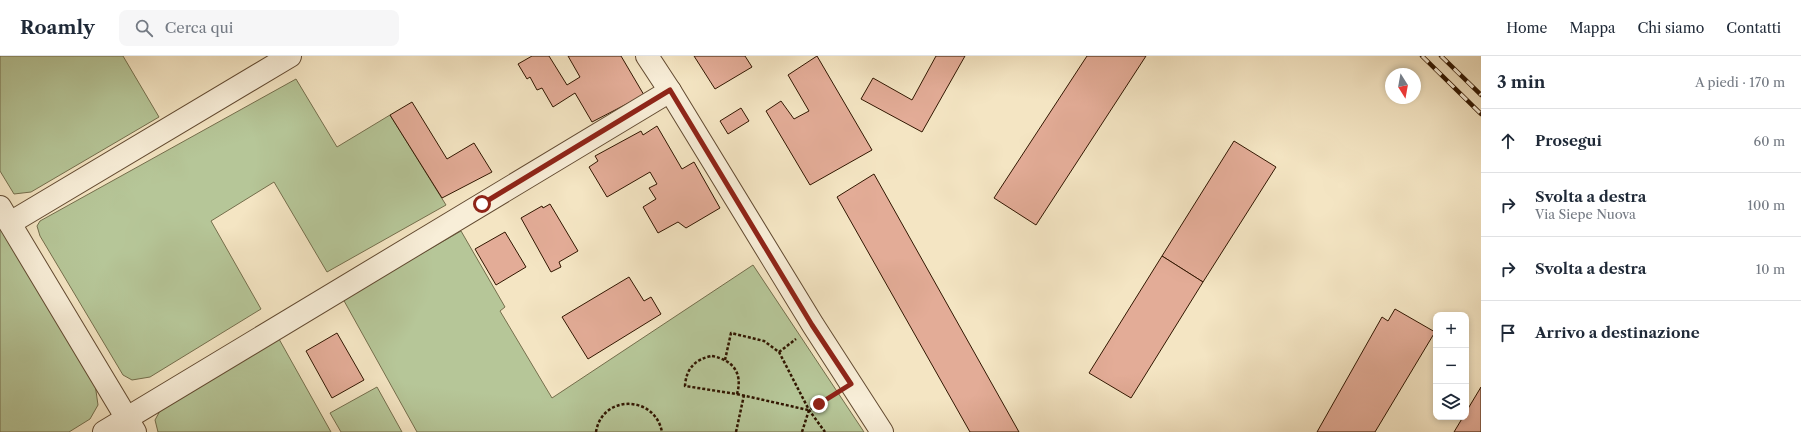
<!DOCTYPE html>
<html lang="it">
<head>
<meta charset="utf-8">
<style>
	:root { --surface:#fff; --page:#f6f6f7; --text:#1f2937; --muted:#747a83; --line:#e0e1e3 }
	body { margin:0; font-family:"Libre Caslon Text",serif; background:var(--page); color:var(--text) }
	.controls { position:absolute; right:12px; bottom:12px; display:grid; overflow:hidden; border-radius:8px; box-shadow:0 2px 6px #0003 }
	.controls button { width:36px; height:36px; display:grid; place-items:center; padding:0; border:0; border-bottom:1px solid var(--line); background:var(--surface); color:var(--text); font:20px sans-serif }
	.compass { position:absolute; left:1385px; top:12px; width:36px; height:36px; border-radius:50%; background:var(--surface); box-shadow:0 2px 6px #0003; rotate:169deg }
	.stop { position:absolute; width:12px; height:12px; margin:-9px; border:3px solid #8f2418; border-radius:50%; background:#fff }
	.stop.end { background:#8f2418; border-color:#fff; box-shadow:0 1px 4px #0008 }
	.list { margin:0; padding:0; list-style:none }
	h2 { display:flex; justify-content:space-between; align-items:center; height:52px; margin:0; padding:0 16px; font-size:17px }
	h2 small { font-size:13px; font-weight:400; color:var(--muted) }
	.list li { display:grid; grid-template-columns:26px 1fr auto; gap:12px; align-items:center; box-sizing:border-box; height:64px; padding:0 16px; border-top:1px solid var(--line) }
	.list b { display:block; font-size:15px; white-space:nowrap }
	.list p { margin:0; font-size:13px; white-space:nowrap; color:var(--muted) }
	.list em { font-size:13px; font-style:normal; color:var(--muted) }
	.icon { flex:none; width:22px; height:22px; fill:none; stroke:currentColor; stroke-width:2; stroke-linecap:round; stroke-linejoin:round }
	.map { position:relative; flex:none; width:1481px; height:376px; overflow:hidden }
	header { display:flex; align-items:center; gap:24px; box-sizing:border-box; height:56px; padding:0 20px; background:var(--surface); border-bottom:1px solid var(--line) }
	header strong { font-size:19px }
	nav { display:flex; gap:22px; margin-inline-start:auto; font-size:14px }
	.search { width:280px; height:36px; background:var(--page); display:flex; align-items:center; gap:10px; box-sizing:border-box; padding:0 14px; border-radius:8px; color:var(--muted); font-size:15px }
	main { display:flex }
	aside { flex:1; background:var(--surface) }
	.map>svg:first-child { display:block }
	.green { fill:#b6c698; stroke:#746e4c }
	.building { fill:#e3ac97; stroke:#311600 }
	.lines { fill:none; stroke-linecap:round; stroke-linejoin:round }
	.minor-casing { stroke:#624a31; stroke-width:24 }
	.path { stroke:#311600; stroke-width:2.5; stroke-dasharray:3 2; stroke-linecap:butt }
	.minor { stroke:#f8eed8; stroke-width:22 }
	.rail-casing { stroke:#311600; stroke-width:4.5 }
	.rail { stroke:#f8eed8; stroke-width:3; stroke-dasharray:9; stroke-linecap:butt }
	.route { stroke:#8f2418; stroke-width:5 }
</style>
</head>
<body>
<header>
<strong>Roamly</strong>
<div class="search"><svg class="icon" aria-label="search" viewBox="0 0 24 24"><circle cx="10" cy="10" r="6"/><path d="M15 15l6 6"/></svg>Cerca qui</div>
<nav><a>Home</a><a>Mappa</a><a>Chi siamo</a><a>Contatti</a></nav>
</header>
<main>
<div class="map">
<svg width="1481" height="376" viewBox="0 0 1481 376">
	<rect width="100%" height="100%" fill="#f4e5c3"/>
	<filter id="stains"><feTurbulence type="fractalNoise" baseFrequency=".005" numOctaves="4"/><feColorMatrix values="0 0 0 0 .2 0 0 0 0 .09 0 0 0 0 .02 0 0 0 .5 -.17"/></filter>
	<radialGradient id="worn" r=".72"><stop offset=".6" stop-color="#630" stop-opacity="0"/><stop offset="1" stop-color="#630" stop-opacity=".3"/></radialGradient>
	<g class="green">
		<path d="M0,0h123l36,61 -128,75 -17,2 -14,-23z"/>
		<path d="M296,23l41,68 53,-32 56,90 -119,67 -53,-90 -63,39 50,88 -111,68 -18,3 -9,-5 -83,-139 -3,-10 3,-5z"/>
		<path d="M0,171l95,157 3,21 -8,14 -21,13h-69z"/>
		<path d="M461,175l44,76 -5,4 52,87 201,-133 111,167h-447l-74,-133z"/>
		<path d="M279,283l52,93h-173l-3,-12 6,-11z"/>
		<path d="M377,331l25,45h-61l-11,-19z"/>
	</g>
	<g class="building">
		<path d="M532,0h17l18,29 13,-8 -12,-21h53l23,39 -52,27 -17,-29 -22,14 -11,-19 -5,2 -7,-13 -3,2 -9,-15z"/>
		<path d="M694,0h51l7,11 -37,22z"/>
		<path d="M817,0l55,94 -62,35 -44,-74 15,-10 13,18 15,-8 -21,-36z"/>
		<path d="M936,0h29l-43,76 -61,-33 12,-21 39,22z"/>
		<path d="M1087,0h59l-110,169 -42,-27z"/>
		<path d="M412,46l35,57 27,-16 18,29 -50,26 -52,-83z"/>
		<path d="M741,52l8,13 -21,13 -8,-13z"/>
		<path d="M657,70l25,43 12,-7 26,46 -34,20 -8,-6 -20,11 -15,-26 13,-8 -7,-11 8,-4 -7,-12 -43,25 -18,-30 9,-6 -3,-5 46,-25 2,4z"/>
		<path d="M1234,85l42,26 -73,115 -41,-26z"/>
		<path d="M874,118l145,258h-49l-133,-235z"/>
		<path d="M550,148l28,47 -19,11 2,5 -10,5 -30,-54 21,-12 1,2z"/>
		<path d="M505,176l21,35 -30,18 -21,-36z"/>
		<path d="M1162,200l41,26 -72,116 -42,-25z"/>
		<path d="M629,221l15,24 7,-4 10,17 -73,45 -26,-42z"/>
		<path d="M1395,253l40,23 -60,100h-58l65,-115 6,4z"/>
		<path d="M337,277l27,47 -32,18 -26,-47z"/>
		<path d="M1481,331v45h-27l9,-15h3v-5z"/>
	</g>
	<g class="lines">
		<g class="minor-casing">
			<g id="minor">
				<path d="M647,0l23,35 143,234 69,107"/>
				<path d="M0,151l135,225"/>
				<path d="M10,167l280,-167"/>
				<path d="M104,376l566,-341"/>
			</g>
		</g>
		<g class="path">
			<path d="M779,296l17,-13"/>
			<path d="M712,300c21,4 31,17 25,38l-52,-8c1,-17 10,-27 27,-30z"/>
			<path d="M725,304l6,-27 33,8 15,11 30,58 16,22"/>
			<path d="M737,338l71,16"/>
			<path d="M596,376c6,-38 59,-37 66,0"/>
			<path d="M736,376l8,-37"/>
			<path d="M802,376l7,-22 22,-14"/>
		</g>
		<use href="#minor" class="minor"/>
		<g class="rail-casing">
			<g id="rail">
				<path d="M1422,0l59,58"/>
				<path d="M1441,0l40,39"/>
			</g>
		</g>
		<use href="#rail" class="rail"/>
	</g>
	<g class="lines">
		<path class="route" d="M482,148l188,-114 142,235 39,59 -32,20"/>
	</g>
	<rect width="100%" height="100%" filter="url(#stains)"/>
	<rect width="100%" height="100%" fill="url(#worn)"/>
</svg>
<div class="controls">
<button>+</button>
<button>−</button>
<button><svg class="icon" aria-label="layers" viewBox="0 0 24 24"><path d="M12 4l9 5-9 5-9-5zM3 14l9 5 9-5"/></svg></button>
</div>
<svg class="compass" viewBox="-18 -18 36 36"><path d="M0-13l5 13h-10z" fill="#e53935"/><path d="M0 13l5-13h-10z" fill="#747a83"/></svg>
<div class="stop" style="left:482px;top:148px"></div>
<div class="stop end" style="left:819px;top:348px"></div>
</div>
<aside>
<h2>3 min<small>A piedi · 170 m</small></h2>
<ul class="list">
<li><svg class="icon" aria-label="ahead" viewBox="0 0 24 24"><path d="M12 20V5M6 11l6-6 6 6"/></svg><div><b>Prosegui</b></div><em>60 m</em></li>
<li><svg class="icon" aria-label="right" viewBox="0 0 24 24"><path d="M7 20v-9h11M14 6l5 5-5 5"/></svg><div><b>Svolta a destra</b><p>Via Siepe Nuova</p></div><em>100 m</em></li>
<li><svg class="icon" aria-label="right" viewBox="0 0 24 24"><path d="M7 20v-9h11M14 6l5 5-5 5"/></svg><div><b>Svolta a destra</b></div><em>10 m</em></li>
<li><svg class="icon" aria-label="arrive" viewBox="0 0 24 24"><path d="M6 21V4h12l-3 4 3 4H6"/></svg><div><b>Arrivo a destinazione</b></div></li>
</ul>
</aside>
</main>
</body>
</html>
